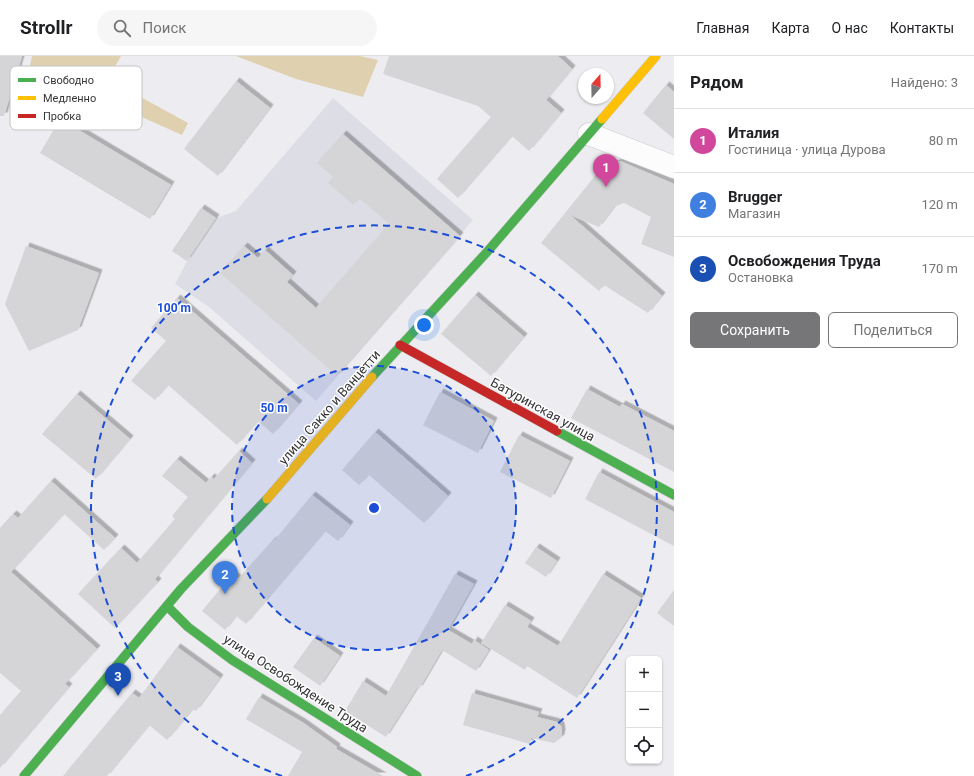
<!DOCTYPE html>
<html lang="ru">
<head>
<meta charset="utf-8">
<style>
	:root { --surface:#fff; --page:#f6f6f6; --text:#202124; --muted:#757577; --line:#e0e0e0; --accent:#767679 }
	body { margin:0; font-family:Roboto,sans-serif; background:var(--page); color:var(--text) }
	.controls { position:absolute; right:12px; bottom:12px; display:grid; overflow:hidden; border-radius:6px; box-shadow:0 1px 3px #0004 }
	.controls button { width:36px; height:36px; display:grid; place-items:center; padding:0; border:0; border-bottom:1px solid var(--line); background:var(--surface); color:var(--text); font:20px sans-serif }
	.compass { position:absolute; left:578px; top:12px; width:36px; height:36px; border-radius:50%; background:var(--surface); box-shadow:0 1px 3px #0004; rotate:20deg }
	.you { position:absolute; left:424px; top:269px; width:14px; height:14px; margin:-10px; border:3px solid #fff; border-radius:50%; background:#1a73e8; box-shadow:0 0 0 6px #1a73e833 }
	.badge { display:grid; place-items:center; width:26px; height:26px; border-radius:50%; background:var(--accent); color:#fff; font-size:13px; font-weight:700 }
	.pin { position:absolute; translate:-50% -33px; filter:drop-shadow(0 1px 2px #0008) }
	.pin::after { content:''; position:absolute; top:21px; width:14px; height:12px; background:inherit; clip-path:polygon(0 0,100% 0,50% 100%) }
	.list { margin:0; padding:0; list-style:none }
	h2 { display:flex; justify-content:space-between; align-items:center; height:52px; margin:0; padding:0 16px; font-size:17px }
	h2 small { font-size:13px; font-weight:400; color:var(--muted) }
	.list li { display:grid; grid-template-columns:26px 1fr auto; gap:12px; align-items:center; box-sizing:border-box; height:64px; padding:0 16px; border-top:1px solid var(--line) }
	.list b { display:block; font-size:15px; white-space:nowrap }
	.list p { margin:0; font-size:13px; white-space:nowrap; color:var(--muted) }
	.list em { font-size:13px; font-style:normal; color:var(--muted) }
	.actions { display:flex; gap:8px; padding:12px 16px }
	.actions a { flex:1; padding:9px 0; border:1px solid var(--accent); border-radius:6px; text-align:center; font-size:14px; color:var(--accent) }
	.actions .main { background:var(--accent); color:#fff }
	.icon { flex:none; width:22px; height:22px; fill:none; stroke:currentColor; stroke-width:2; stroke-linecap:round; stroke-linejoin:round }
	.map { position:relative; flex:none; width:674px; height:720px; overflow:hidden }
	header { display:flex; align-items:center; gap:24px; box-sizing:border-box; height:56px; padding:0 20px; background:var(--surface); border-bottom:1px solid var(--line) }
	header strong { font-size:19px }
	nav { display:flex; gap:22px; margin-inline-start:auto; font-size:14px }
	.search { width:280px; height:36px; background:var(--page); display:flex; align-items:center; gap:10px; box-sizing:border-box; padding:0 14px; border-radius:22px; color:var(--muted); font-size:15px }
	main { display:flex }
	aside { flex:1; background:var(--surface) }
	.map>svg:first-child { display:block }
	.built { fill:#dddde6 }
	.green { fill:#dfd0b0 }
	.building { fill:#d5d5d8; filter:url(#shadow) }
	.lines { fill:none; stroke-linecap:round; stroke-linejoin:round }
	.street-casing { stroke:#cbcbcd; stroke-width:23 }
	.fast-casing { stroke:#cbcbcd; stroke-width:10 }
	.slow-casing { stroke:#cbcbcd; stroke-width:10 }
	.jam-casing { stroke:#cbcbcd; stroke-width:10 }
	.street { stroke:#fcfcfd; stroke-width:22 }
	.fast { stroke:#4caf50; stroke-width:9 }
	.slow { stroke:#ffc107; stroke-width:9 }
	.jam { stroke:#c62828; stroke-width:9 }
	.ring { fill:none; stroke:#1d4ed8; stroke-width:2; stroke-dasharray:7 5 }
	.labels { text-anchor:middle; stroke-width:3; stroke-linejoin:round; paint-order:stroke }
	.street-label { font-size:13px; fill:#363638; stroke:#fff }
	.key { fill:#fff; stroke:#c3c3c3; stroke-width:1 }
	.key-label { font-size:11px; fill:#363638 }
	.centre { fill:#1d4ed8; stroke:#fff; stroke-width:2 }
	.ring-label { font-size:12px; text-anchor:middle; font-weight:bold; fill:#1d4ed8; stroke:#fff; stroke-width:3; stroke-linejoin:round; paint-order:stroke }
</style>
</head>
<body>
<header>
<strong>Strollr</strong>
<div class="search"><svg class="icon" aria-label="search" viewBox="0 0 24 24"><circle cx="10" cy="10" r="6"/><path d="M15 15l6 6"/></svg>Поиск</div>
<nav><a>Главная</a><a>Карта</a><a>О нас</a><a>Контакты</a></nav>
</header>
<main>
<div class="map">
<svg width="674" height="720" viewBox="0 0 674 720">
	<defs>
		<filter id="shadow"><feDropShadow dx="3.5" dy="-3.5" stdDeviation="0" flood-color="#0004"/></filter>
	</defs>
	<rect width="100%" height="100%" fill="#ededf1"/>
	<path class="built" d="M333,42l140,122 -157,181 -107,-94 -34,-23 12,-23 -15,-10 29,-43 15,10 20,-7z"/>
	<g class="green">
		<path d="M32,0h89l-13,23 80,44 -6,12 -92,-41 -37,13 -28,-17z"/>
		<path d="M236,0h124l18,4 -15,37 -67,-18z"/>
	</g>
	<g class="building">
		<path d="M0,0h22l-18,60h-4z"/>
		<path d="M389,0h169l14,13 -26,31 15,13 -32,38 -17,-15 -54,62 -21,-19 54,-62 -13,-11 -95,-32z"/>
		<path d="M236,25l34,27 -52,68 -34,-27z"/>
		<path d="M666,29l8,7v47l-31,-26z"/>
		<path d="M60,63l111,66 -21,34 -110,-66z"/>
		<path d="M343,78l117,102 -123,140 -117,-103 24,-27 14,12 7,-8 28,25 -6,7 29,26 73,-84 -30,-26 -6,7 -25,-22 5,-6 -16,-14z"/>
		<path d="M620,105l54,23v73l-33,-13 10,-27 -27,-14 -10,4 -15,20 -29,-12 92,81 -14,17 -44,-28 -5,6 -58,-48 58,-72z"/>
		<path d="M201,152l15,10 -29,43 -15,-10z"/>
		<path d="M26,190l73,27 -21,57 -49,21 -24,-47z"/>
		<path d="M475,239l49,42 -33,39 -50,-42z"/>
		<path d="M177,242l122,106 -26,30 -15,-13 -21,24 -69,-60 -13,15 -24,-19 35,-40 -15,-13z"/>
		<path d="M587,333l33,18 2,-3 52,27v41l-103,-54z"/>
		<path d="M440,336l54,29 -16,32 -55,-28z"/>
		<path d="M77,338l53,45 -34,40 -54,-45z"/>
		<path d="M375,376l73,64 -24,27 -55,-48 -10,10 -17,-15z"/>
		<path d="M519,379l51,26 -19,37 -51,-26z"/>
		<path d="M239,395l13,12 -97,116 3,3 -43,46 -37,-34 43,-46 16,15 38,-44 -3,-3 16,-19 -26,-21 15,-17 29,24 5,-6 3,2z"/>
		<path d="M599,416l75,40v34l-89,-47z"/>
		<path d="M51,425l64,57 -11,12 -40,-36 -53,58 86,77 -32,35 4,3 -69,81v-53l21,-24 -21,-18v-145l13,-14 5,4z"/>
		<path d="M312,439l38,30 -12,16 -13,-10 -79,93 -10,-8 -11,14 -23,-19 31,-37 5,5 35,-39 1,1z"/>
		<path d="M536,491l21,14 -11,16 -21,-14z"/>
		<path d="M455,518l19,10 -26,46 24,14 2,-4 15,10 -13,21 -34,-21 -23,39 -2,-1 -31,49 -41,-26 18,-30 23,15z"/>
		<path d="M603,518l38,24 -64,100 -50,-32 -2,4 -44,-27 24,-38 26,16 -4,6 31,19z"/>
		<path d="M674,534v36l-17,-13z"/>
		<path d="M314,582l26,18 -20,30 -27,-19z"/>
		<path d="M177,591l43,31 -24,33 -3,-2 -26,31 -18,-15 -42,51h-44l69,-83 7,5z"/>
		<path d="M472,637l67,19 -2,5 20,5 4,4 1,6 -1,6 -7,5 -23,-5 -1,6 -67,-19z"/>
		<path d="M259,641l43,25 35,25 -1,2 47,27h-95l14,-24 -56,-33z"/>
	</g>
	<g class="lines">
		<g class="street-casing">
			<path id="street" d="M589,78l85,33"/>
		</g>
		<g class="fast-casing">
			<g id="fast">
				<path d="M372,321l115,-125 115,-133"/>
				<path d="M557,375l117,64"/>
				<path d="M167,550l21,21 44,33 185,116"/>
				<path d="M24,720l157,-187 86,-90"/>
			</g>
		</g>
		<g class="slow-casing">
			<g id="slow">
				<path d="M602,63l54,-63"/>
				<path d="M267,443l105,-122"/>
			</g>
		</g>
		<g class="jam-casing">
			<path id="jam" d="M400,289l157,86"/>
		</g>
		<use href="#street" class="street"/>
		<use href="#fast" class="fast"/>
		<use href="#slow" class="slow"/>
		<use href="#jam" class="jam"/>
	</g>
	<circle cx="374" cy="452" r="142" fill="#1d4ed8" fill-opacity=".12"/>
	<g class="ring">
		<circle cx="374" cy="452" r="142"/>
		<path d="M282 720A283 283 0 1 1 466 720"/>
	</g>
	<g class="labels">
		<g class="street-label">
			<text transform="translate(329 351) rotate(-49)" y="5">улица Сакко и Ванцетти</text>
			<text transform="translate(543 353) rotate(29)" y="5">Батуринская улица</text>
			<text transform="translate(296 627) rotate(33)" y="5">улица Освобождение Труда</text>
		</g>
	</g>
	<rect x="10" y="10" width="132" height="64" rx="6" class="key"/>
	<rect x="18" y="22" width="18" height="4" fill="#4caf50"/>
	<rect x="18" y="40" width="18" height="4" fill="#ffc107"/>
	<rect x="18" y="58" width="18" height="4" fill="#c62828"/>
	<g class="key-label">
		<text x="43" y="28">Свободно</text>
		<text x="43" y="46">Медленно</text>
		<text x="43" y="64">Пробка</text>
	</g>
	<circle cx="374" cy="452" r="6" class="centre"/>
	<g class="ring-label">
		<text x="174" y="256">100 m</text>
		<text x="274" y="356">50 m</text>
	</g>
</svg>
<div class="controls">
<button>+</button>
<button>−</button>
<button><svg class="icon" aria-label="locate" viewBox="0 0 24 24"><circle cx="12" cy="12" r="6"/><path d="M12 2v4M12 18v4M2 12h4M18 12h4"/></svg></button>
</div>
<svg class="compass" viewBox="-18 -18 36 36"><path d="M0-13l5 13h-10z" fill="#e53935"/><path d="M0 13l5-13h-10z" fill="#757577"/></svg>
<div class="you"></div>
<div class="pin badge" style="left:606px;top:131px;background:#d1479c">1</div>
<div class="pin badge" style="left:225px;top:538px;background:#3f7fe0">2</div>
<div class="pin badge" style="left:118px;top:640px;background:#1a4fb4">3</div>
</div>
<aside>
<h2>Рядом<small>Найдено: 3</small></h2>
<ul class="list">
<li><span class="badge" style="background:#d1479c">1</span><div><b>Италия</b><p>Гостиница · улица Дурова</p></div><em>80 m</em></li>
<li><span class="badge" style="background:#3f7fe0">2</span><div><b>Brugger</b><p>Магазин</p></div><em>120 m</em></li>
<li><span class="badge" style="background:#1a4fb4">3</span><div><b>Освобождения Труда</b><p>Остановка</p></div><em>170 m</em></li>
</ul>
<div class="actions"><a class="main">Сохранить</a><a>Поделиться</a></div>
</aside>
</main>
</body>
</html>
